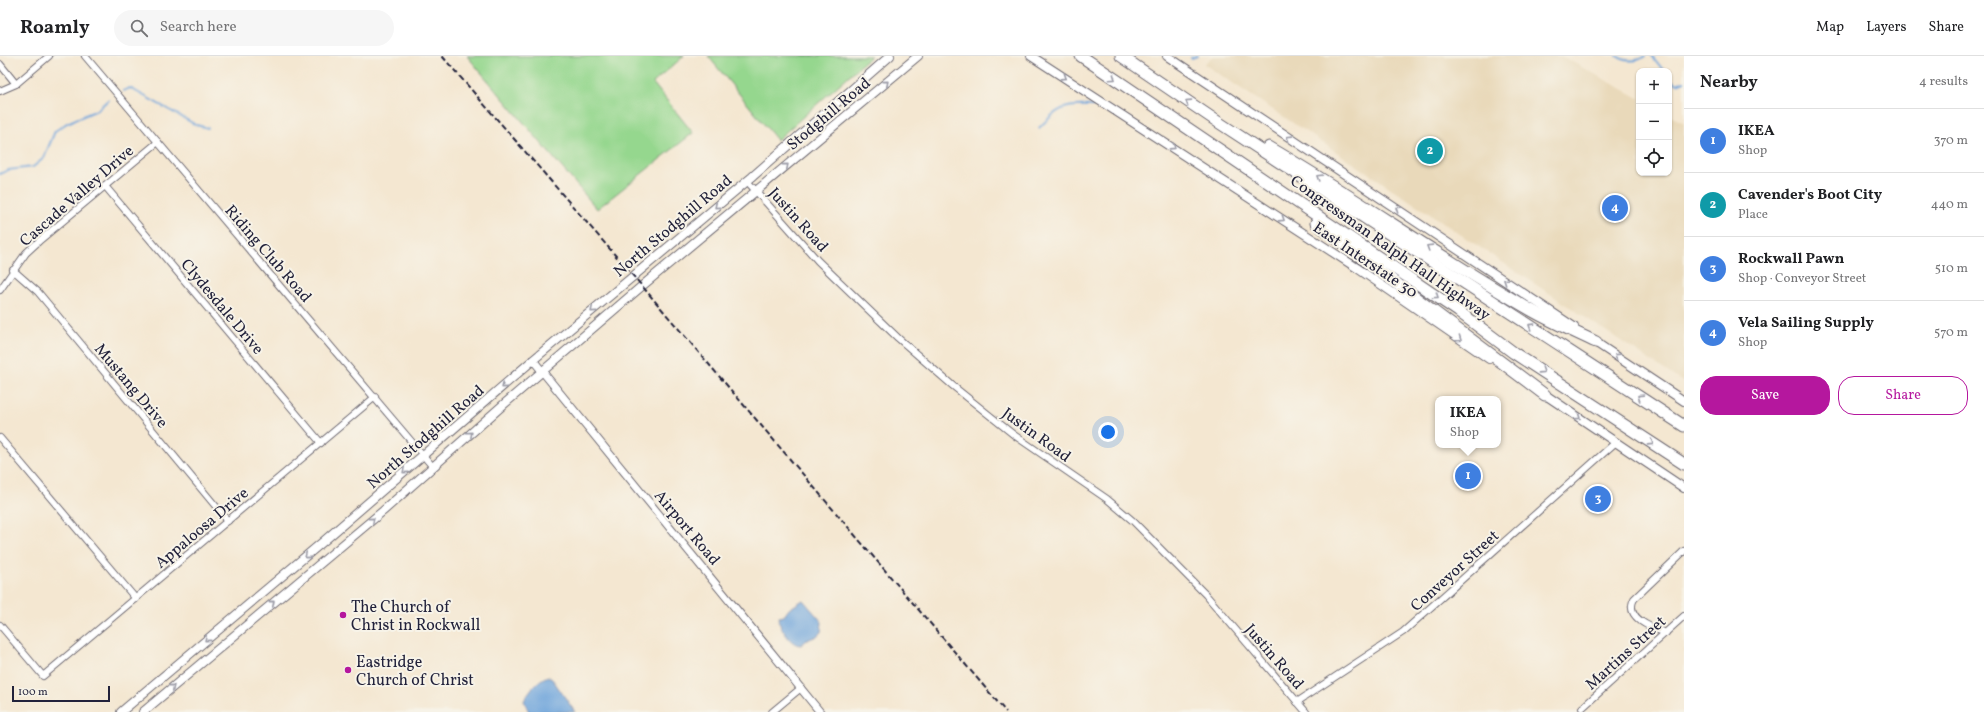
<!DOCTYPE html>
<html lang="en">
<head>
<meta charset="utf-8">
<style>
	:root { --surface:#fff; --page:#f6f6f6; --text:#202124; --muted:#757577; --line:#e0e0e0; --accent:#b5179e }
	body { margin:0; font-family:Vollkorn,serif; background:var(--page); color:var(--text) }
	.controls { position:absolute; right:12px; top:12px; display:grid; overflow:hidden; border-radius:8px; box-shadow:0 1px 3px #0004 }
	.controls button { width:36px; height:36px; display:grid; place-items:center; padding:0; border:0; border-bottom:1px solid var(--line); background:var(--surface); color:var(--text); font:20px sans-serif }
	.scale { position:absolute; left:12px; bottom:10px; width:98px; box-sizing:border-box; padding-left:4px; border:2px solid #22223b; border-top:0; font-size:11px; line-height:14px; white-space:nowrap; color:#22223b; -webkit-text-stroke:3px #f7f3e8; paint-order:stroke }
	.you { position:absolute; left:1108px; top:376px; width:14px; height:14px; margin:-10px; border:3px solid #fff; border-radius:50%; background:#1a73e8; box-shadow:0 0 0 6px #1a73e833 }
	.badge { display:grid; place-items:center; width:26px; height:26px; border-radius:50%; background:var(--accent); color:#fff; font-size:13px; font-weight:700 }
	.pin { position:absolute; translate:-50% -50%; border:2px solid #fff; box-shadow:0 1px 4px #0006 }
	.popup { position:absolute; left:1435px; top:340px; width:66px; height:52px; box-sizing:border-box; display:grid; place-content:center; border-radius:8px; background:var(--surface); filter:drop-shadow(0 1px 3px #0005); font-size:13px; white-space:nowrap; color:var(--muted) }
	.popup b { font-size:15px; color:var(--text) }
	.popup::after { content:''; position:absolute; left:50%; top:100%; margin-left:-8px; border:8px solid transparent; border-top-color:var(--surface) }
	.list { margin:0; padding:0; list-style:none }
	h2 { display:flex; justify-content:space-between; align-items:center; height:52px; margin:0; padding:0 16px; font-size:17px }
	h2 small { font-size:13px; font-weight:400; color:var(--muted) }
	.list li { display:grid; grid-template-columns:26px 1fr auto; gap:12px; align-items:center; box-sizing:border-box; height:64px; padding:0 16px; border-top:1px solid var(--line) }
	.list b { display:block; font-size:15px; white-space:nowrap }
	.list p { margin:0; font-size:13px; white-space:nowrap; color:var(--muted) }
	.list em { font-size:13px; font-style:normal; color:var(--muted) }
	.actions { display:flex; gap:8px; padding:12px 16px }
	.actions a { flex:1; padding:9px 0; border:1px solid var(--accent); border-radius:16px; text-align:center; font-size:14px; color:var(--accent) }
	.actions .main { background:var(--accent); color:#fff }
	.icon { flex:none; width:22px; height:22px; fill:none; stroke:currentColor; stroke-width:2; stroke-linecap:round; stroke-linejoin:round }
	.map { position:relative; flex:none; width:1684px; height:656px; overflow:hidden }
	header { display:flex; align-items:center; gap:24px; box-sizing:border-box; height:56px; padding:0 20px; background:var(--surface); border-bottom:1px solid var(--line) }
	header strong { font-size:19px }
	nav { display:flex; gap:22px; margin-inline-start:auto; font-size:14px }
	.search { width:280px; height:36px; background:var(--page); display:flex; align-items:center; gap:10px; box-sizing:border-box; padding:0 14px; border-radius:22px; color:var(--muted); font-size:15px }
	main { display:flex }
	aside { flex:1; background:var(--surface) }
	.map>svg:first-child { display:block }
	.built { fill:#e9d9ba }
	.green { fill:#95d78e; stroke:#5c7c64 }
	.water { fill:#6ea4db; stroke:#48638b }
	.lines { fill:none; stroke-linecap:round; stroke-linejoin:round }
	.stream { stroke:#6ea4db; stroke-width:2 }
	.minor-casing { stroke:#6c6770; stroke-width:8 }
	.tertiary-casing { stroke:#6c6770; stroke-width:9 }
	.secondary-casing { stroke:#6c6770; stroke-width:10 }
	.motorway-casing { stroke:#6c6770; stroke-width:13 }
	.minor { stroke:#fff; stroke-width:6 }
	.tertiary { stroke:#fff; stroke-width:7 }
	.secondary { stroke:#fff; stroke-width:8 }
	.motorway { stroke:#fff; stroke-width:11 }
	.rail { stroke:#22223b; stroke-width:2; stroke-dasharray:6 3; stroke-linecap:butt }
	.oneway { stroke:#9c9ca7 }
	.poi-dot { fill:#b5179e; stroke:#f7f3e8; stroke-width:1.5 }
	.labels { text-anchor:middle; stroke-width:4; stroke-linejoin:round; paint-order:stroke }
	.street-label { font-size:16px; fill:#22223b; stroke:#f7f3e8 }
	.poi-label { font-size:16px; fill:#22223b; stroke:#f7f3e8; text-anchor:start }
</style>
</head>
<body>
<header>
<strong>Roamly</strong>
<div class="search"><svg class="icon" aria-label="search" viewBox="0 0 24 24"><circle cx="10" cy="10" r="6"/><path d="M15 15l6 6"/></svg>Search here</div>
<nav><a>Map</a><a>Layers</a><a>Share</a></nav>
</header>
<main>
<div class="map">
<svg width="1684" height="656" viewBox="0 0 1684 656">
	<rect width="100%" height="100%" fill="#f7f3e8"/>
	<filter id="ink" filterUnits="userSpaceOnUse"><feTurbulence type="fractalNoise" baseFrequency=".025" numOctaves="2"/><feDisplacementMap in="SourceGraphic" scale="8" xChannelSelector="R" yChannelSelector="G"/><feConvolveMatrix kernelMatrix="1 2 1 2 8 2 1 2 1" color-interpolation-filters="sRGB"/></filter>
	<filter id="wash" filterUnits="userSpaceOnUse"><feTurbulence type="fractalNoise" baseFrequency=".012" numOctaves="4" result="noise"/><feDisplacementMap in="SourceGraphic" scale="16" xChannelSelector="R" yChannelSelector="G"/><feGaussianBlur stdDeviation="0.9" result="paint"/><feColorMatrix in="noise" values="0 0 0 0 0 0 0 0 0 0 0 0 0 0 0 0 0 1.4 0 .05"/><feComposite in="paint" operator="in"/></filter>
	<g filter="url(#wash)">
		<rect width="100%" height="100%" fill="#f4e7d1"/>
		<path class="built" d="M1213,0h348l78,42v75h30v-58l15,8v260l-480,-319z"/>
		<g class="green">
			<path d="M467,0h217l-31,27 40,50 -96,76z"/>
			<path d="M708,0h163l-94,84z"/>
		</g>
		<g class="water">
			<path d="M803,544l19,22 -1,10 -4,4 -10,4 -6,5c-11,0 -18,-15 -23,-24l1,-4 5,-1 5,-7z"/>
			<path d="M548,620l5,4 22,32h-46l-5,-11c4,-10 14,-21 24,-25z"/>
		</g>
		<g class="lines">
			<g class="stream">
				<path d="M1617,0c8,6 20,6 28,0"/>
				<path d="M1652,0l12,15"/>
				<path d="M1191,2l6,-2"/>
				<path d="M1669,23l8,5 7,-3"/>
				<path d="M123,35l7,-3 66,37 12,3"/>
				<path d="M1039,72c20,-20 24,-24 54,-22"/>
				<path d="M0,118l8,-4 25,-3 11,-9 11,-27 12,-8 30,-13 11,-10"/>
			</g>
		</g>
	</g>
	<g filter="url(#ink)">
		<g class="lines">
			<g class="minor-casing">
				<g id="minor">
					<path d="M85,0l348,411"/>
					<path d="M0,8l16,20"/>
					<path d="M0,35l16,-7 33,-28"/>
					<path d="M747,125l71,80 80,77 55,48 61,49 93,64 26,22 73,74 100,117"/>
					<path d="M105,130l216,257"/>
					<path d="M13,214l25,22 190,229"/>
					<path d="M0,234l26,-37 13,-12 119,-99"/>
					<path d="M0,382l136,161"/>
					<path d="M0,569l43,51 332,-279"/>
					<path d="M1666,577c-14,-5 -42,-15 -32,-34l50,-48"/>
					<path d="M1297,646l106,-70 213,-190"/>
					<path d="M1582,652l102,-92"/>
					<path d="M772,656l29,-24"/>
				</g>
			</g>
			<g class="tertiary-casing">
				<path id="tertiary" d="M533,304l287,352"/>
			</g>
			<g class="secondary-casing">
				<g id="secondary">
					<path d="M1031,0l326,212 132,91"/>
					<path d="M1167,0l407,271"/>
					<path d="M1592,284l92,61"/>
					<path d="M1541,336l143,96"/>
					<path d="M121,656l204,-172 208,-180 219,-183 138,-121"/>
					<path d="M143,656l240,-201 120,-106 139,-119 276,-230"/>
				</g>
			</g>
			<g class="motorway-casing">
				<g id="motorway">
					<path d="M1081,0l377,255 56,42 170,111"/>
					<path d="M1121,0l97,66 466,304"/>
					<path d="M1269,91c89,52 173,112 262,163 21,12 44,22 65,32"/>
					<path d="M1316,167l229,172"/>
				</g>
			</g>
			<use href="#minor" class="minor"/>
			<use href="#tertiary" class="tertiary"/>
			<use href="#secondary" class="secondary"/>
			<use href="#motorway" class="motorway"/>
			<path class="rail" d="M442,0l200,230 364,426"/>
		</g>
		<defs><path id="oneway-chevron" d="M-2-3.5L2.5 0L-2 3.5" fill="none" stroke-width="1.6" stroke-linecap="round" stroke-linejoin="round"/></defs>
		<g class="oneway">
			<use href="#oneway-chevron" transform="translate(1064 21) rotate(33)"/>
			<use href="#oneway-chevron" transform="translate(1113 22) rotate(34)"/>
			<use href="#oneway-chevron" transform="translate(886 27) rotate(-40)"/>
			<use href="#oneway-chevron" transform="translate(1188 46) rotate(-147)"/>
			<use href="#oneway-chevron" transform="translate(1289 82) rotate(-148)"/>
			<use href="#oneway-chevron" transform="translate(1173 91) rotate(33)"/>
			<use href="#oneway-chevron" transform="translate(786 110) rotate(-40)"/>
			<use href="#oneway-chevron" transform="translate(1319 121) rotate(-148)"/>
			<use href="#oneway-chevron" transform="translate(717 150) rotate(140)"/>
			<use href="#oneway-chevron" transform="translate(1398 153) rotate(-146)"/>
			<use href="#oneway-chevron" transform="translate(1282 163) rotate(33)"/>
			<use href="#oneway-chevron" transform="translate(1429 191) rotate(-148)"/>
			<use href="#oneway-chevron" transform="translate(1506 225) rotate(-146)"/>
			<use href="#oneway-chevron" transform="translate(1436 240) rotate(34)"/>
			<use href="#oneway-chevron" transform="translate(593 254) rotate(140)"/>
			<use href="#oneway-chevron" transform="translate(1531 270) rotate(-147)"/>
			<use href="#oneway-chevron" transform="translate(1459 283) rotate(35)"/>
			<use href="#oneway-chevron" transform="translate(1617 300) rotate(-146)"/>
			<use href="#oneway-chevron" transform="translate(1542 315) rotate(33)"/>
			<use href="#oneway-chevron" transform="translate(504 330) rotate(139)"/>
			<use href="#oneway-chevron" transform="translate(1640 341) rotate(-147)"/>
			<use href="#oneway-chevron" transform="translate(1578 361) rotate(34)"/>
			<use href="#oneway-chevron" transform="translate(470 378) rotate(-42)"/>
			<use href="#oneway-chevron" transform="translate(1651 387) rotate(33)"/>
			<use href="#oneway-chevron" transform="translate(405 415) rotate(139)"/>
			<use href="#oneway-chevron" transform="translate(372 464) rotate(-40)"/>
			<use href="#oneway-chevron" transform="translate(307 500) rotate(140)"/>
			<use href="#oneway-chevron" transform="translate(272 547) rotate(-40)"/>
			<use href="#oneway-chevron" transform="translate(207 583) rotate(140)"/>
			<use href="#oneway-chevron" transform="translate(172 631) rotate(-40)"/>
		</g>
	</g>
	<g class="poi-dot">
		<circle cx="343" cy="559" r="4"/>
		<circle cx="348" cy="614" r="4"/>
	</g>
	<g class="labels">
		<g class="street-label">
			<text transform="translate(828 57) rotate(-40)" y="6">Stodghill Road</text>
			<text transform="translate(76 139) rotate(-41)" y="6">Cascade Valley Drive</text>
			<text transform="translate(799 163) rotate(48)" y="6">Justin Road</text>
			<text transform="translate(672 169) rotate(-40)" y="6">North Stodghill Road</text>
			<text transform="translate(1391 191) rotate(35)" y="6">Congressman Ralph Hall Highway</text>
			<text transform="translate(269 197) rotate(49)" y="6">Riding Club Road</text>
			<text transform="translate(1366 203) rotate(34)" y="6">East Interstate 30</text>
			<text transform="translate(223 250) rotate(50)" y="6">Clydesdale Drive</text>
			<text transform="translate(132 329) rotate(50)" y="6">Mustang Drive</text>
			<text transform="translate(1037 378) rotate(36)" y="6">Justin Road</text>
			<text transform="translate(425 380) rotate(-41)" y="6">North Stodghill Road</text>
			<text transform="translate(201 471) rotate(-40)" y="6">Appaloosa Drive</text>
			<text transform="translate(688 471) rotate(50)" y="6">Airport Road</text>
			<text transform="translate(1454 514) rotate(-42)" y="6">Conveyor Street</text>
			<text transform="translate(1625 596) rotate(-42)" y="6">Martins Street</text>
			<text transform="translate(1275 600) rotate(49)" y="6">Justin Road</text>
		</g>
		<g class="poi-label">
			<text x="351" y="556">The Church of<tspan x="351" dy="18">Christ in Rockwall</tspan></text>
			<text x="356" y="611">Eastridge<tspan x="356" dy="18">Church of Christ</tspan></text>
		</g>
	</g>
</svg>
<div class="controls">
<button>+</button>
<button>−</button>
<button><svg class="icon" aria-label="locate" viewBox="0 0 24 24"><circle cx="12" cy="12" r="6"/><path d="M12 2v4M12 18v4M2 12h4M18 12h4"/></svg></button>
</div>
<div class="scale">100 m</div>
<div class="you"></div>
<div class="pin badge" style="left:1468px;top:420px;background:#3f7fe0">1</div>
<div class="popup"><b>IKEA</b>Shop</div>
<div class="pin badge" style="left:1430px;top:95px;background:#0f9aa8">2</div>
<div class="pin badge" style="left:1598px;top:443px;background:#3f7fe0">3</div>
<div class="pin badge" style="left:1615px;top:152px;background:#3f7fe0">4</div>
</div>
<aside>
<h2>Nearby<small>4 results</small></h2>
<ul class="list">
<li><span class="badge" style="background:#3f7fe0">1</span><div><b>IKEA</b><p>Shop</p></div><em>370 m</em></li>
<li><span class="badge" style="background:#0f9aa8">2</span><div><b>Cavender's Boot City</b><p>Place</p></div><em>440 m</em></li>
<li><span class="badge" style="background:#3f7fe0">3</span><div><b>Rockwall Pawn</b><p>Shop · Conveyor Street</p></div><em>510 m</em></li>
<li><span class="badge" style="background:#3f7fe0">4</span><div><b>Vela Sailing Supply</b><p>Shop</p></div><em>570 m</em></li>
</ul>
<div class="actions"><a class="main">Save</a><a>Share</a></div>
</aside>
</main>
</body>
</html>
